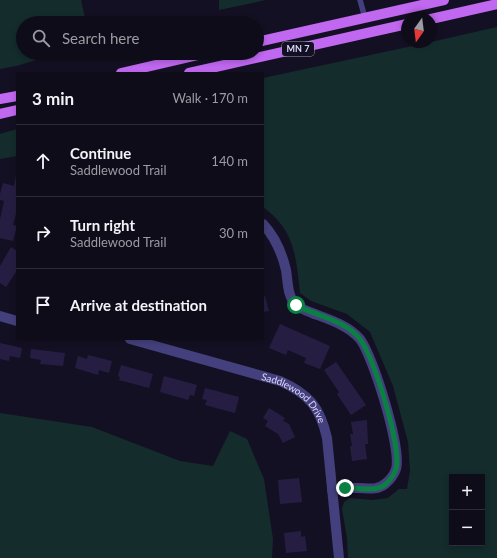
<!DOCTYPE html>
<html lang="en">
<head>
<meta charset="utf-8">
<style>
	:root { --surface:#0f0c1a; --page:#1d1a27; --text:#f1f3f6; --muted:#9b9ba2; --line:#2f2c39 }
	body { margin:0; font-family:Lato,sans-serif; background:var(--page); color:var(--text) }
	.controls { position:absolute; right:12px; bottom:12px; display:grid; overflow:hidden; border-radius:0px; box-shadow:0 2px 6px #0003 }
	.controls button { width:36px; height:36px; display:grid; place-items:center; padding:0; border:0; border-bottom:1px solid var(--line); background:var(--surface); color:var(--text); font:20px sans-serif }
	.compass { position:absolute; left:401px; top:12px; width:36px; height:36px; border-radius:50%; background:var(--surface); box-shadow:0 2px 6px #0003; rotate:194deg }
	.stop { position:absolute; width:12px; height:12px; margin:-9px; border:3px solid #0b8043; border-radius:50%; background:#fff }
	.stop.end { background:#0b8043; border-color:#fff; box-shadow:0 1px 4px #0008 }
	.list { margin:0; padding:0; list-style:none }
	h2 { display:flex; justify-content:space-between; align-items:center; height:52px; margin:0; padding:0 16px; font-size:17px }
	h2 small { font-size:13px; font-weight:400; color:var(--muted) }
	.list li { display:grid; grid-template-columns:26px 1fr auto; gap:12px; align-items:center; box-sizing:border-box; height:72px; padding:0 16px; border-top:1px solid var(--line) }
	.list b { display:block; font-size:15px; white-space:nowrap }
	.list p { margin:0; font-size:13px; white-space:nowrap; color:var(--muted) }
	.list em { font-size:13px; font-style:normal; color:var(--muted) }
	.icon { flex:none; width:22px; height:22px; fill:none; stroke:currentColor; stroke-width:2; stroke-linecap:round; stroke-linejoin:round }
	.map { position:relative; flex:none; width:497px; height:558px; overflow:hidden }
	.search { position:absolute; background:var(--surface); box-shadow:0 2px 6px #0003; left:16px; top:16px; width:248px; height:44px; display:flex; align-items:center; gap:10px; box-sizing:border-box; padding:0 14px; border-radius:22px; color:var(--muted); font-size:15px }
	.panel { position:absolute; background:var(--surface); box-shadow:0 2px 6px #0003; left:16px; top:72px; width:248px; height:268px; border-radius:0px }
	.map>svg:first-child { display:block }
	.green { fill:#142c2c; fill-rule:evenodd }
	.building { fill:#261e42 }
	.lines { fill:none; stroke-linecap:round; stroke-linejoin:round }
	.lane { stroke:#44407d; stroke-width:5.5 }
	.street { stroke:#44407d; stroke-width:10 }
	.primary { stroke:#c168f1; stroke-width:10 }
	.route { stroke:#0b8043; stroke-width:5 }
	.labels { text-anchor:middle; stroke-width:3.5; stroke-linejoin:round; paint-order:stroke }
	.shield { fill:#141023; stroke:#9f9bba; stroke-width:1 }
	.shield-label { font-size:9px; font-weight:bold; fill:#dbd6fb }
	.street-label { font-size:10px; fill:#dbd6fb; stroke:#141023 }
</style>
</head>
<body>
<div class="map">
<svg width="497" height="558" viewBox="0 0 497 558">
	<rect width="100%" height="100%" fill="#141023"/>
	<g class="green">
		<path d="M0,0h81l5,23h-63v30h37l-44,13 -16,3z"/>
		<path d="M219,0h47l-47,10z"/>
		<path d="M497,27v531h-149l-1,-20 -5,-29 2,-7 6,-4 22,2 16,-2 11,-9h8l3,-18 -2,-29 -15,-56 -23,-54 -23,-18 -36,-13 -11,-8c-4,-36 -5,-63 -37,-86v-129l168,-36zM452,477h30v66h-30z"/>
		<path d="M17,129v27l-17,3v-25z"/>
		<path d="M0,413l92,14 88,34 33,5 17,-35 17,8 17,40 9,60 -1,19h-272z"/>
	</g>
	<g class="building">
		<path d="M16,175l1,35 -4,15 4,1 -4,15 -13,-3v-19l4,-18 -4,-1v-6l3,-11 11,3z"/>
		<path d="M11,247l6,4v22l-1,-1 -10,15 -6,-4v-17z"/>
		<path d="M263,296h2l4,15 -6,1z"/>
		<path d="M280,324l50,22 -10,23 -16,-6 2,-5 -18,-8 -2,5 -17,-7z"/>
		<path d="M0,343l22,5 -2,10 -10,-2 -1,5 -9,-2z"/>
		<path d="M31,349l34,4 -2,13 -23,-2 1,-4 -11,-2z"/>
		<path d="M88,355l24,6 -3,12 -10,-3 -1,5 -23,-7 3,-12 9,3z"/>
		<path d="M336,362l30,43 -15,10 -14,-21 2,-2 -15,-22z"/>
		<path d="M121,365l32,9 -4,14 -30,-8 1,-3 -2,-1z"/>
		<path d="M164,376l33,9 -3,11 -4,-1 -2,5 -28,-8z"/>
		<path d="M205,388l34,9 -4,16 -30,-8 2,-5 -5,-1z"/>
		<path d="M269,408l16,10 -2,3 6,3 6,13 -12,6 -5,-9 -13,-8 3,-5 -5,-3z"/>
		<path d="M367,420l1,24h-3l2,15 -15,2 -2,-15h2l-2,-12h3l-2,-12z"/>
		<path d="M299,478l3,24 -22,2 -2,-24z"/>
		<path d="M301,531v6l4,-1 2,15 -21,2 -2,-20z"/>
	</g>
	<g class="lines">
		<path class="lane" d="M360,0l5,18"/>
		<g class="street">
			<path d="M263,224c12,13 19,29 23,46 2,11 1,26 10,35 3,3 11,6 16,8 16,6 36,12 48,26 13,17 42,110 36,130 -2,6 -6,11 -11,15 -10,8 -20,3 -32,4 -7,0 -14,1 -21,2"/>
			<path d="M0,316l17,5"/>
			<path id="s1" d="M130,339l150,42c29,13 40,26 47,57l12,120"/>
		</g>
		<g class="primary">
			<path d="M431,19l66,-15"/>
			<path d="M257,42l187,-42"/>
			<path d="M121,73l86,-20"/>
			<path d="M189,73l218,-49"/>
			<path d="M0,99l17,-3"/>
			<path d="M0,114l17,-4"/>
		</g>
	</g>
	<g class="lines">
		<path class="route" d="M296,305c20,11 49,15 64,34 14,18 42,109 36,130 -2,6 -6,11 -10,15 -11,9 -28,3 -41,4"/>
	</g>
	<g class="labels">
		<rect class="shield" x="282" y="42" width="32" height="14" rx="3"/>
		<g class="shield-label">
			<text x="298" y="52">MN 7</text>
		</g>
		<g class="street-label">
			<text dy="4" stroke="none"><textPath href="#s1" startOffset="177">Saddlewood Drive</textPath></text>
		</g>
	</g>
</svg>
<div class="controls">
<button>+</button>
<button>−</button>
</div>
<svg class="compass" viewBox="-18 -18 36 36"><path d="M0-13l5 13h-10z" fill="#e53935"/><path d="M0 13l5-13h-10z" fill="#9b9ba2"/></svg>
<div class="stop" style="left:296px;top:305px"></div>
<div class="stop end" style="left:345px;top:488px"></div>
<div class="search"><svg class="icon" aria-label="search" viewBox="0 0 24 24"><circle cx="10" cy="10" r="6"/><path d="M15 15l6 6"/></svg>Search here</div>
<section class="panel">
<h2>3 min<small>Walk · 170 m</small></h2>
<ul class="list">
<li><svg class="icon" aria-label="ahead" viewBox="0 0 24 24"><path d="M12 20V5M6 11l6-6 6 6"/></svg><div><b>Continue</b><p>Saddlewood Trail</p></div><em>140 m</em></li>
<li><svg class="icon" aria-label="right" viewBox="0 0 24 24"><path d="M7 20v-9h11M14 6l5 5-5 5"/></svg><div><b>Turn right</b><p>Saddlewood Trail</p></div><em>30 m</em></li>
<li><svg class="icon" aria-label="arrive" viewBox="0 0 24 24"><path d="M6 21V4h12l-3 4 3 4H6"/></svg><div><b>Arrive at destination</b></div></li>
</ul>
</section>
</div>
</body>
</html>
